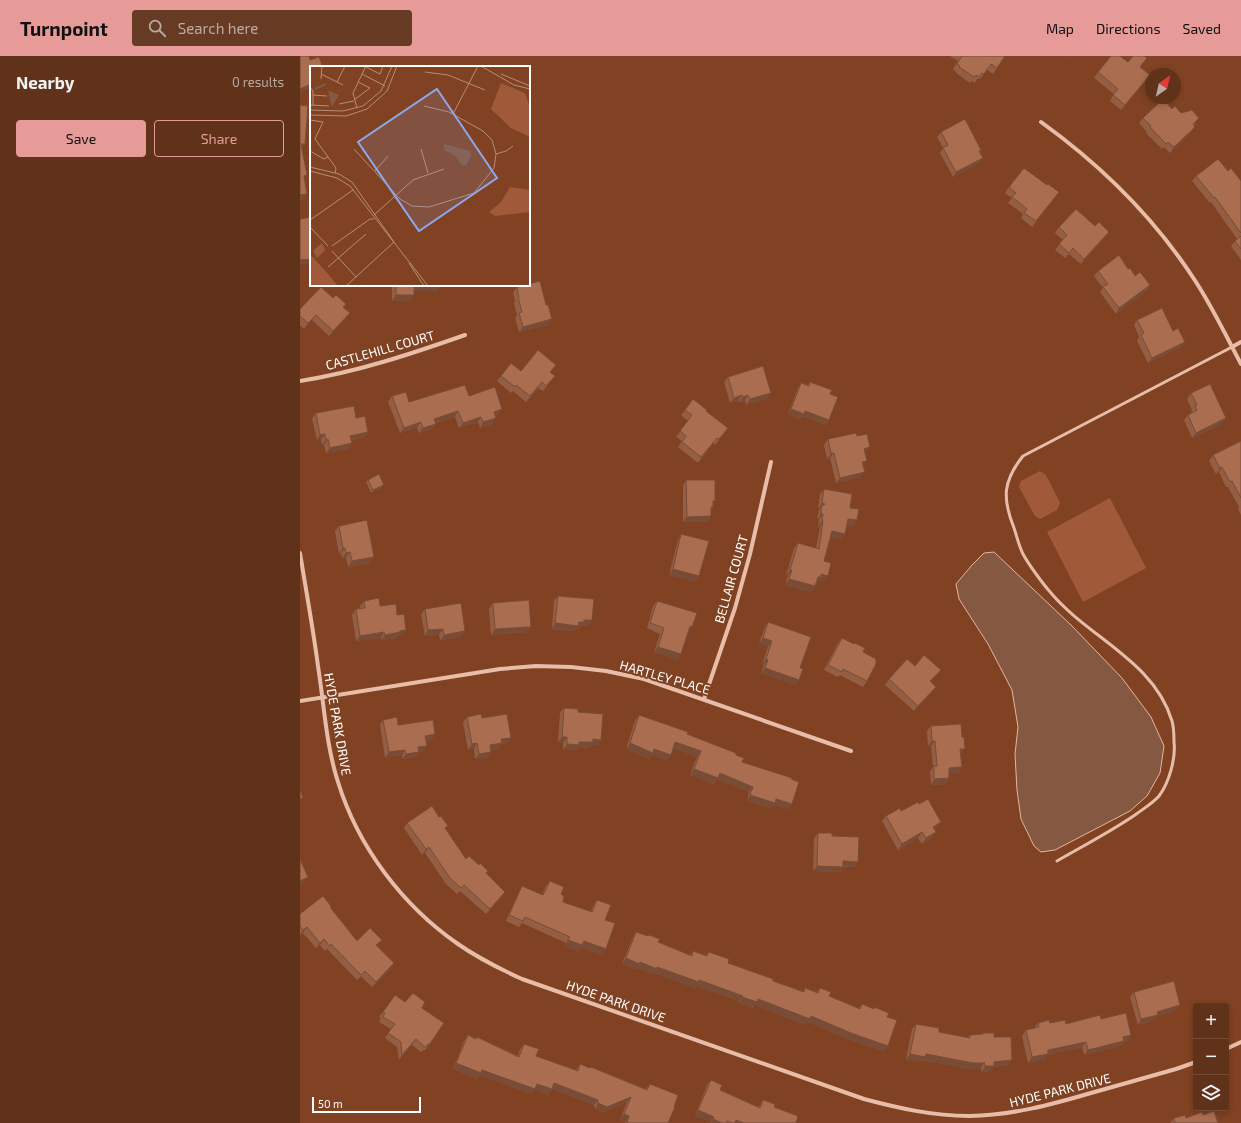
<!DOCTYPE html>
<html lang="en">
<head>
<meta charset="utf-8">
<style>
	:root { --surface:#60321a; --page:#663a23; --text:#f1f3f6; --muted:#baaaa2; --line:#744d39; --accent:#e69b98 }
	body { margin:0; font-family:"Exo 2",sans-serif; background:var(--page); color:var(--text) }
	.controls { position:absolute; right:12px; bottom:12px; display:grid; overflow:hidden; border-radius:4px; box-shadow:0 2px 6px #0003 }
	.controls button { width:36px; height:36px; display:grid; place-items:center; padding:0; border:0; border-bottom:1px solid var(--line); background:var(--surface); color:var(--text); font:20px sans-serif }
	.compass { position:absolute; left:845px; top:12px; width:36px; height:36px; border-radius:50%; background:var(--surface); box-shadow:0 2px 6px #0003; rotate:34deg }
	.scale { position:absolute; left:12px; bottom:10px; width:109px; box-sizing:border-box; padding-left:4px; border:2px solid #fff; border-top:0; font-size:11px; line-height:14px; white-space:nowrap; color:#fff; -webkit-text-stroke:3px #804222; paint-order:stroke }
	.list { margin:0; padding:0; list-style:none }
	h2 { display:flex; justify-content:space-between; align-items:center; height:52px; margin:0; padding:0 16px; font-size:17px }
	h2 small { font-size:13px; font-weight:400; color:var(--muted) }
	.actions { display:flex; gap:8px; padding:12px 16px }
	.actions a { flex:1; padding:9px 0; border:1px solid var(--accent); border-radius:4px; text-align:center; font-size:14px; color:var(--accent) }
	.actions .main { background:var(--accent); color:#111 }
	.icon { flex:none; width:22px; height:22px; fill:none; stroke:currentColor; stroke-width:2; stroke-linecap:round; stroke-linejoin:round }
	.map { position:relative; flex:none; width:941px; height:1067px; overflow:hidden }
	header { display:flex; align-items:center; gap:24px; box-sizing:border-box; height:56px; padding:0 20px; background:var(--accent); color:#111 }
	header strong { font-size:19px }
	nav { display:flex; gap:22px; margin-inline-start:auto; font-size:14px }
	.search { width:280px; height:36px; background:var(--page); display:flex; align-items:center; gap:10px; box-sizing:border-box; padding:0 14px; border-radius:4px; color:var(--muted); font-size:15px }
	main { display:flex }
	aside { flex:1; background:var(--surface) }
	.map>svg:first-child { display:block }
	.green { fill:#a05a3a }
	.water { fill:#855841; stroke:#e8b49d }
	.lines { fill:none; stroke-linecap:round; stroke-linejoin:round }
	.service { stroke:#e7bda9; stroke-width:3 }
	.minor { stroke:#e7bda9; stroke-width:4 }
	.wall { fill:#935e44 }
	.shaded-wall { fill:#784c37 }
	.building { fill:#ab6d4f; stroke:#784c37 }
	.labels { text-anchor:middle; stroke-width:4; stroke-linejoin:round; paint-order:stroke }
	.street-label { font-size:13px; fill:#fff; stroke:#804222 }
	.inset-river { fill:none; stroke:#855841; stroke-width:2 }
	.inset-road { fill:none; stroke:#b38e7a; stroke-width:1 }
	.view { fill:#8ea6ec; fill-opacity:0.15; stroke:#8ea6ec; stroke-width:2 }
	.inset-edge { fill:none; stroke:#fff; stroke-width:2 }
</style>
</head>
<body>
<header>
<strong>Turnpoint</strong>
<div class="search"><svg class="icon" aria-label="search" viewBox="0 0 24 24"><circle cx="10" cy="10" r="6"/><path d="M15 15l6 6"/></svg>Search here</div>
<nav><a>Map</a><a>Directions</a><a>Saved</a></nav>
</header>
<main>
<aside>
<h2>Nearby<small>0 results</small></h2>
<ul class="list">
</ul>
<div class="actions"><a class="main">Save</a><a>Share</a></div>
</aside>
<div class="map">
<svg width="941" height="1067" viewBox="0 0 941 1067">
	<rect width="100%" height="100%" fill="#804222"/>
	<g class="green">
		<path d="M740,415l6,4 14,28 -3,7 -17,9 -5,-3 -16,-29 2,-6z"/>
		<path d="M810,442l36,70 -63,34 -36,-70z"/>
	</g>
	<path class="water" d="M694,496l77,73 51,53 29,39 13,29 -4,27 -13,23 -17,15 -75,39 -14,2 -7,-6 -13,-27 -4,-29 -2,-36 3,-27 -6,-37 -24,-46 -29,-45 -3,-15 16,-19 12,-12z"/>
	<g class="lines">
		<path class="service" d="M757,805c26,-15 53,-29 78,-46 8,-6 18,-12 24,-19 10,-13 17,-38 15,-54 0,-7 0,-14 -2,-21 -18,-60 -83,-83 -121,-128 -8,-9 -22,-28 -28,-39 -4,-8 -6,-17 -9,-26 -12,-30 -11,-47 9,-72l209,-109"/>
		<g class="minor">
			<path d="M741,66c61,44 112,94 153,157 18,27 32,57 47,85"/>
			<path d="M932,291l9,-5"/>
			<path d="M0,325c57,-9 111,-27 165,-46"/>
			<path d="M0,497c6,37 13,75 18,113 6,38 8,79 20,116 20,65 65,124 120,162 20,14 42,25 64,35l342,120c34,9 69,17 105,17 44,-1 81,-11 122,-23 29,-8 57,-16 85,-24l20,-7"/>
			<path d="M404,643l31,-91 15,-54 21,-92"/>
			<path d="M0,645l200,-32 36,-3 35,1 35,4 38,8 207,72"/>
			<path d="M926,993l15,-7"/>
		</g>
	</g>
	<g class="wall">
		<path d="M651,0h54l-12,18 -6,-4 -7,9 -2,-1 -3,5 -3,-2 -2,2 -14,-10v-1l-3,-3 5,-8 -7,-4z"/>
		<path d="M828,6l12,5 6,13 -25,30 -11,-9 4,-7 -20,-16 4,-6z"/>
		<path d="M872,53l9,4 15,11 -2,1 1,2 -4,5 -21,21 -6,-6 -2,2 -16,-16 1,-1 -8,-9 4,-5z"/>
		<path d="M641,76l40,18 -1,1 3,7 -4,5 -26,14 -13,-24 3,-5 -6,-11z"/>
		<path d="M928,115l13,10v79l-10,-14 4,-5 2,-2 -26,-37 -1,1 -18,-22 4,-5z"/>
		<path d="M747,129l12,7 -27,35 -11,-9 2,-4 -15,-11 4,-5 -7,-5 4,-6z"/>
		<path d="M759,171l46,10 -24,27 -12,-10 -4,4 -10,-8 8,-10 -8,-7z"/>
		<path d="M828,213l7,7 15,9 -4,6 -30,23 -16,-22 3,-4 -9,-12 4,-5z"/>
		<path d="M92,229h48l-4,6h-22l-4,10h-18z"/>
		<path d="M217,231l29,18 2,20 -29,7 -4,-14 2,-3 -3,-12 1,-2 -2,-8z"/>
		<path d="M33,242l13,6 -2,3 2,11 -17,18 -17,-16 -8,9 -4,-4v-16z"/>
		<path d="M837,264l36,11 12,11 -4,5 -33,16 -11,-22 2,-4 -5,-12z"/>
		<path d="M221,315l30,1v9l-8,10 -5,-3 -12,14 -13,-11 -2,2 -14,-12 4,-5z"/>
		<path d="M428,321l39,22 -21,6 -1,-4 -6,1 -1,-1 -8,2 -6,-21z"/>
		<path d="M510,326l20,12 -1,26 -3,5 -24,-9 -2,3 -12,-5 10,-26 3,-5 7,2z"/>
		<path d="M891,337l31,31 -30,14 -8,-18 4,-5 4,-2 -1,-1 1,-2 -5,-11z"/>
		<path d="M92,340l17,6 60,-6 33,13 -4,5 -3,2 -3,8 -12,4 -2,-6 -19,6 -4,-11 -20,6 -3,6 -13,4 -2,-6 -17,6 -12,-31z"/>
		<path d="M385,354l21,1 22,17 -13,17 -2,-2 -15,20 -20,-16 4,-6 -6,-4 12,-16 -7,-6z"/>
		<path d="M16,357l40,5 12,14 -3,5 -14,3 1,3 -4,6 -22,4 -2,-8h-2l-1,-5h-4l-5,-21z"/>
		<path d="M557,380l9,17h-1l-4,24 -25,6 -6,-25 -3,1 -3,-14 4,-6z"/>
		<path d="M941,385v74l-3,-6 1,-2 -11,-20h-2l-7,-15 -3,2 -7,-13 4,-6z"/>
		<path d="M68,424l14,7 -11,6 -5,-11z"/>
		<path d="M386,424l27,24 -6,18h-24v-36z"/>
		<path d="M524,433l26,19 7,12 -4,6 -6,-1 -2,9 -4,5 -10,-2 -7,24v20l-5,-1 -3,3 -1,3 -4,6 -26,-7 3,-9h-2l8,-28 4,-5 18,5 4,-21 -2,-1 1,-7h-2l2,-9 1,-1h-2l2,-15z"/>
		<path d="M39,470l31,37 -22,4 -2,-10 -4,1 -1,-5 -2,1 -4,-23z"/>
		<path d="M381,478l18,42 -4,5 -26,-6 9,-35z"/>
		<path d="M258,540l34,24 -4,6 -6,-1 -2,3 -3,-1 -3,4 -22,-2 2,-28z"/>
		<path d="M64,545l16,5 17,9 5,21h-5l-1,2 -15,2v-2l-25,3 -4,-26 4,-6h4v-3z"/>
		<path d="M357,545l32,32 -1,-1 -7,22 -4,6 -23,-8 6,-18 -13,-6 6,-22z"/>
		<path d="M193,547l34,29 -36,3 -2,-26z"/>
		<path d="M125,553l36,28 -21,3 -1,-5 -14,1 -4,-22z"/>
		<path d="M468,566l32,46 -1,12 -4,5 -34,-12 3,-8 -2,-1 6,-17 -9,-4 6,-16z"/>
		<path d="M542,582l21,14 4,29 -4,6 -23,-12 -2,2 -14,-7 14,-27z"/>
		<path d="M615,610l26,4 -10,12 1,10 -18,19 -29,-26 4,-6z"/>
		<path d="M264,652l14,4 23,28 -4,5h-6l-2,3 -11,-1 -2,3h-13v-7l-5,-1 2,-29z"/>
		<path d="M339,659l48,19 49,21 6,7 49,17 1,25 -4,5 -15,-4 -2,3 -24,-7 2,-9 -32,-13 -3,5 -24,-9 7,-18 -24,-9 -6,12 -15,-5 -3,4 -23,-10 9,-28z"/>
		<path d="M167,661l15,1 29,20 -4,5 -5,1 -4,5 -8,1 1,2 -4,5 -12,2 -1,-10 -6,1 -5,-28z"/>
		<path d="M83,664l15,5 37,9 -4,6 -5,1 -3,10 -5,1 -3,5 -13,2v-4l-17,3 -5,-33z"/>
		<path d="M631,670l30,29 1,12 -4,6h-9l-3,11 -15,1 -1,-13 3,-5 -2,-21h-3l-1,-15z"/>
		<path d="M619,748l22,18 -4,5 -3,2 2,3 -4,6 -10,6 -4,-6 -20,12 -16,-29 4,-5 15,-5z"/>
		<path d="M107,767l39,6 20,30 21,14 15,24 -16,17 -26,-23 -3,3 -11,-10 -21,-31 -3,2 -18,-27z"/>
		<path d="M518,777l14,3 26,26 -4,5h-11l-3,5 -27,-1 1,-33z"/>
		<path d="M250,825l11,13 2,8 28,10 2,-6 4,-6 8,20 -3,35 -21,-8 -2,4 -14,-5 1,-3 -44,-20 -3,4 -13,-6 13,-29 3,-6 20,9 4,-9z"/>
		<path d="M30,852l27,33 20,5 14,23 -19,18 -11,-11 -4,4 -30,-31 -2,2 -5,-6 -4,3 -13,-15 -3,2v-21z"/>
		<path d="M336,876l12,4 1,-1 9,7 32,13 3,-4 13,4 3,-3 19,11 45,18 30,11 2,-4 12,4 3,-4 9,8 30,12 3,-4 11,5 1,-2 13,10 -3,34 -36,-12 -40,-17 -2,3 -52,-20 -1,3 -14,-5v-2l-43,-15 -1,2 -41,-15 -1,1 -16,-6 -2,1 -13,-5 11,-27z"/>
		<path d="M834,936l46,13 -4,5 -20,7 -2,3 -16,5 -8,-28z"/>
		<path d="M95,939l10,7 17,6 22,15 -19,27h-1l-3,2 -9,-7 -13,15 -2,-13 -12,-9 6,-9 -12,-7 2,-4 -2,-1z"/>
		<path d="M801,963l30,16 -3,6 -4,1 -4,4 -36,9 -2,-8 -35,8 -2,4 -17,4 -6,-27 4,-6 8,-2 4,-5 28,1z"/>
		<path d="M616,968l23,8 28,6 3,-3 12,-1 1,-1 11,4 18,23 -4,5 -15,2 -2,4 -9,1 -1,-4 -12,1 -46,-9 -2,2 -15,-3 6,-30z"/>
		<path d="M168,979l8,4 1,-2 41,19 2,-7 4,-5 12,12 40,14 4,-6 10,4 1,-1 55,22 4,-5 18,39h-43l1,-1 -6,-2 7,-18 -24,10 -8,-3 -1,-4 -42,-16 -4,6 -14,-5 -2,4 -53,-19 -2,4 -24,-10 11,-28z"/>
		<path d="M411,1024l9,10 39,17 4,-7 33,23h-86l1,-1 -16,-6 12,-31z"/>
		<path d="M903,1059l15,8h-48l4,-5h12z"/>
	</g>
	<g class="shaded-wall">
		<path d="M762,0h7l-2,2z"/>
		<path d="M11,28v4l-11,5v-4z"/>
		<path d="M895,71l-4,5 -21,21 4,-6z"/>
		<path d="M1,88h4l-4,5z"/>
		<path d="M683,102l-4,5 -26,14 3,-5z"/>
		<path d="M7,138l-4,5 -3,1v-5z"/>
		<path d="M809,176l-4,5 -24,27 3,-5z"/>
		<path d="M11,203v5l-11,1v-5z"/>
		<path d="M114,229l26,1 -4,5h-26z"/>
		<path d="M850,229l-4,6 -30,23 3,-6z"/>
		<path d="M96,239h18l-4,6h-18z"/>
		<path d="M50,257l-4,5 -17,18 4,-5z"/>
		<path d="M16,259l-4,5 -8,9 4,-6z"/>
		<path d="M252,263l-4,6 -29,7 4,-5z"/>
		<path d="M885,286l-4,5 -33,16 4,-5z"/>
		<path d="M471,337l-4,6 -21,6 4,-6z"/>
		<path d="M442,339l-4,6 -8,2 4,-5z"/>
		<path d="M448,339l-3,6 -6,1 4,-5z"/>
		<path d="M202,353l-4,5 -8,3 4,-5z"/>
		<path d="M491,353l14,2 24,9 -3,5 -24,-9 -2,3 -12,-5z"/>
		<path d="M158,355l-3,6 -25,7 4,-5z"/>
		<path d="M181,361l-3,5 -19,6 4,-5z"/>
		<path d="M196,362l-4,6 -12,4 3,-6z"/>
		<path d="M926,362l-4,6 -30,14 4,-5z"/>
		<path d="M121,366l-4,5 -17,6 4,-5z"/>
		<path d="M136,368l-4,5 -13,4 4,-5z"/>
		<path d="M68,376l-3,5 -19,4 4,-5z"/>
		<path d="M25,378l-4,6h-4l3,-5z"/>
		<path d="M28,383l-4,6h-2l4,-5z"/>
		<path d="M52,387l-4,6 -22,4 4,-5z"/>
		<path d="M570,391l-4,6 -6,1 4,-5z"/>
		<path d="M531,397h3l-4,5 -3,1z"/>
		<path d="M567,405l-4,5 -1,-4z"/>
		<path d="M922,411l-3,5 -3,2 4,-6z"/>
		<path d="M565,416l-4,5 -25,6 4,-5z"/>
		<path d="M84,429l-2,2 -11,6 2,-3z"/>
		<path d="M522,447l3,1 -3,3v-2l-2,4h-2z"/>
		<path d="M521,458h2l-4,5h-2z"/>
		<path d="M411,460l-4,6h-24l4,-5z"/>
		<path d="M548,463l9,1 -4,6 -9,-2z"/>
		<path d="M522,465h1l-3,6 -2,-1z"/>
		<path d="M532,475l13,3 -4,5 -13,-2z"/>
		<path d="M43,492h2l-4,5 -2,1z"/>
		<path d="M50,496l-4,5 -4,1 4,-5z"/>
		<path d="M74,501l-4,6 -22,4 4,-6z"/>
		<path d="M373,513l26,7 -4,5 -26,-6z"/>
		<path d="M490,514h2l-4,6h-2z"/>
		<path d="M521,518l7,2 -4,5 -5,-1 -2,3 -3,-1 4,-5z"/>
		<path d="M489,523l26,7 -4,6 -26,-7z"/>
		<path d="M284,564h8l-4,6 -6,-1 -2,3 -3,-1 -3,4 -22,-2 3,-6 24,-1z"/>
		<path d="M390,570l2,1 -3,6 -3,-1z"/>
		<path d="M231,571l-4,5 -36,3 4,-6z"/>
		<path d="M143,573l-4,6 -14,1 3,-6z"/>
		<path d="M106,574l-4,6h-5l-1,2 -15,2 4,-5 15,-4z"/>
		<path d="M165,575l-4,6 -21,3 4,-5z"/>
		<path d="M84,576l-3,6 -25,3 4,-5z"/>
		<path d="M463,582l9,3 -4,6 -9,-4z"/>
		<path d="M358,591l23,7 -4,6 -23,-8z"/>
		<path d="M466,603l2,1 -4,5 -2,-1z"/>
		<path d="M465,612l34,12 -4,5 -34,-12z"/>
		<path d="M641,614l-4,6 -11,11 4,-6z"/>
		<path d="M636,631l-4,5 -18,19 4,-5z"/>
		<path d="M135,678l-4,6 -9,1 3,-5z"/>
		<path d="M262,681h5l-4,6 -5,-1z"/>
		<path d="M211,682l-4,5 -5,1 -4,5 -12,2 4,-6 11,-6z"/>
		<path d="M293,683l8,1 -4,5h-6l-2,3 -11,-1 -2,3h-13l4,-6z"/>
		<path d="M632,685h3l-4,5h-3z"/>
		<path d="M375,686l26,9 -4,6 -26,-9z"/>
		<path d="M177,687l-3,6 -6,1 4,-6z"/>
		<path d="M330,687l24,6 17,6 -4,5 -15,-5 -3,4 -23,-10z"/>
		<path d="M127,690l-4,5 -5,1 -3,5 -13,2 4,-5 12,-7z"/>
		<path d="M660,693h5l-4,6z"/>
		<path d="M105,694l-3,5 -17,3 4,-6z"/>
		<path d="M191,696l-4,5 -12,2 4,-5z"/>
		<path d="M662,711l-4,6 -13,1 4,-6z"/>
		<path d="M394,713l26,4 33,14 -4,5 -32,-13 -3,5 -24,-9z"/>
		<path d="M649,722l-3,6 -15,1 3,-6z"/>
		<path d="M450,739l26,4 16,5 -4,5 -15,-4 -2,3 -24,-7z"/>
		<path d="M641,766l-4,5 -8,5 4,-5z"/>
		<path d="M622,776l-4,6 -20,12 4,-6z"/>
		<path d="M636,776l-4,6 -10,6 4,-6z"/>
		<path d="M129,791l-4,6 -3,2 4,-6z"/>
		<path d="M543,805l15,1 -4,5 -14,-1z"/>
		<path d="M517,810l26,1 -3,5 -27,-1z"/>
		<path d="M8,821l-4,6 -4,2v-4z"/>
		<path d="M205,836l-3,5 -16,17 4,-5z"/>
		<path d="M7,871l-4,6 -3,2 3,-5z"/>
		<path d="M24,883l-4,6 -4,3 4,-5z"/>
		<path d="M268,884l16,1 22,8 -4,6 -21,-8 -2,4 -14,-5z"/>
		<path d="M326,902l14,4 59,18 44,16 -4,5 -43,-15 -1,2 -41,-15 -1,1 -16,-6 -2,1 -13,-5z"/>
		<path d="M94,907l-3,6 -19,18 4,-5z"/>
		<path d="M442,941l16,2 53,17 77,30 -4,5 -36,-12 -40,-17 -2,3 -52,-20 -1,3 -14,-5z"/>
		<path d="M880,949l-4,5 -20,7 -2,3 -16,5 3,-6 16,-7z"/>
		<path d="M831,979l-3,6 -4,1 -4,4 -36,9 4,-5 35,-13z"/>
		<path d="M116,983l-4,6 -13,15 3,-5z"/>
		<path d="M786,986l-4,5 -35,8 -2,4 -17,4 4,-6 16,-7z"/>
		<path d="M610,998h16l58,9 -4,6h-11l-46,-9 -2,2 -15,-3z"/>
		<path d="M712,1004l-4,5 -15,2 -2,4 -9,1 3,-6 9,-4z"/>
		<path d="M156,1007l81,21 17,-1 44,17 -4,5 -42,-16 -4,6 -14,-5 -2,4 -53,-19 -2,4 -24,-10z"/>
		<path d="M331,1041l-4,5 -24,10 -8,-3 3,-6z"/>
		<path d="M398,1054l16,7 -3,5 -16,-6z"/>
		<path d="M324,1058l5,2 -3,6 -6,-2z"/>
		<path d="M413,1063l9,4h-11z"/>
		<path d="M436,1064l8,3h-10z"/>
	</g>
	<g class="building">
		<path d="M0,0h9l1,4 9,-3 4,10h-12v17l-11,5z"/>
		<path d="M662,0h43l-8,12 -6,-4 -7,10 -2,-1 -3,4 -3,-2 -2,2 -15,-10 1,-1 -3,-2z"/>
		<path d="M811,0h9l8,6 5,-6h11l3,2 -7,9 10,8 -25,30 -12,-10 5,-6 -20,-17z"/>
		<path d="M863,43l9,10 3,-3 6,7 11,-3 7,8 -6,6 2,3 -21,20 -6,-5 -2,2 -16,-17 1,-1 -8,-8z"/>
		<path d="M0,49l8,1 -3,38h-4l6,31 -3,1 3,18 -7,1z"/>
		<path d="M665,63l16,31 -2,1 4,7 -27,14 -13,-24 5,-3 -7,-13z"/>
		<path d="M918,103l10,12 3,-3 10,13v52l-26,-36 -1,1 -18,-22z"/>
		<path d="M724,112l23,17 1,-1 11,8 -23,29 -12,-8 3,-4 -15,-12 4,-4 -7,-6z"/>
		<path d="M776,153l19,17 4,-4 10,10 -25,27 -11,-11 -4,5 -10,-9 8,-9 -8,-8z"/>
		<path d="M11,161v42l-11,1v-41z"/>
		<path d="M941,180v13l-6,-8z"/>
		<path d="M819,199l9,14 2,-1 5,8 5,-4 10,13 -31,23 -16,-21 5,-3 -10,-13z"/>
		<path d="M240,225l6,24h2l4,14 -29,8 -4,-14 3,-1 -4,-15h1l-2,-10 8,-2h4v-1z"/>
		<path d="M96,229h44v1l-26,-1v10h-18z"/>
		<path d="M21,231l12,11 3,-3 10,9 -3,3 7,6 -17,18 -17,-16 -8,8 -8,-7v-7z"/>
		<path d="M862,252l11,23 5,-3 7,14 -33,16 -11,-23 3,-2 -7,-13z"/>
		<path d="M238,294l18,15 -6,7 5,4 -9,10 -4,-4 -12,14 -14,-11 -1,2 -14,-11 10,-13 10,8z"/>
		<path d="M463,310l8,27 -21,6 -2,-4 -5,2 -1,-2 -8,3 -6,-21z"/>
		<path d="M510,326l22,8 -2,4 8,3 -9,23 -24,-9 -1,3 -13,-5 10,-26 8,3z"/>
		<path d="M910,328l16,34 -30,15 -8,-18 9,-5 -2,-4 2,-1 -6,-12z"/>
		<path d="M165,329l4,11 26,-9 7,22 -8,3 2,6 -13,4 -2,-5 -18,6 -5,-12 -24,8 2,5 -13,4 -2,-6 -17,6 -12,-32 14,-4 3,10z"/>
		<path d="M393,343l14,11 -1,1 22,17 -9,11 -2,-1 -16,19 -19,-15 4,-6 -6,-5 12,-16 -7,-5z"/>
		<path d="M54,350l2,12 9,-2 3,16 -18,4 2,7 -22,5 -2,-9 -2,1 -1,-6 -5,1 -4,-22z"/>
		<path d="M556,377l1,3 10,-2 3,13 -6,2 3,12 -5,1 3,10 -25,6 -6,-25h-3l-3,-14z"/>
		<path d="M941,385v57l-9,-17 -2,1 -8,-15 -2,1 -7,-13z"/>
		<path d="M79,418l5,11 -11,5 -5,-10z"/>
		<path d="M386,424h29v21h-2v6h-2v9l-24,1z"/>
		<path d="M524,433l28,5 -2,14 9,1 -2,11 -9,-1 -3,15 -13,-3 -8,30 7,2 -3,13 -7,-2v3h-3l-3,9 -26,-7 3,-9h-2l8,-27 21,6 4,-28h-1l1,-7h-2l1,-9h2l1,-1 -3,-1z"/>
		<path d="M67,464l7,37 -22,4 -2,-9 -4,1 -1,-5h-2l-4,-22z"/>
		<path d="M381,478l28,7 -10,35 -26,-7z"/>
		<path d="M258,540l36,3 -2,21h-8v2h-5l-1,4 -23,-3z"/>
		<path d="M79,542l1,8 16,-2 1,11 7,-1 2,16 -6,1v1l-15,3 -1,-3 -24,4 -4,-27 9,-1 -1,-7z"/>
		<path d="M229,544l2,27 -36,2 -2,-26z"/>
		<path d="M357,545l40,12 -5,14 -2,-1 -9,28 -23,-7 6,-19 -14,-5z"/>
		<path d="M161,547l4,28 -21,4 -1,-6 -15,1 -3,-21z"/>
		<path d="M468,566l43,15 -11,31 3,1 -4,11 -34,-12 3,-8 -2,-1 6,-18 -9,-3z"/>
		<path d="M542,582l12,6 1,-1 10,5 -2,4 13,7v5l-9,17 -24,-12 -1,3 -14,-7z"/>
		<path d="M624,599l17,15 -11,11 6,6 -18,19 -29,-27 18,-20 8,7z"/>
		<path d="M264,652l14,1v3l25,2 -2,26 -8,-1v3h-14v3l-12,-1v-7h-5z"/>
		<path d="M181,658l1,4 25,-4 4,24 -10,1 1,4 -12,2 1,7 -12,2 -2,-11 -5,1 -5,-27z"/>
		<path d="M339,659l49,17 -1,2 49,19v2l8,3 -2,4 50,16 -1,1 8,3 -7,22 -16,-5 -1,4 -25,-8 3,-8 -33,-14 -2,5 -24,-9 7,-18 -26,-9 -4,13 -17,-6 -1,4 -23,-10z"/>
		<path d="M97,661l1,8 35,-5 2,14 -10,2 2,10 -9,1 1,5 -13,2 -1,-4 -16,2 -6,-32z"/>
		<path d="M661,668l1,13h2l1,12h-5l2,18 -13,1v10l-15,1v-13h3l-2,-25h-3l-1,-15z"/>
		<path d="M0,733l3,9 -3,1z"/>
		<path d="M628,743l13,23 -8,5 3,5 -10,6 -4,-6 -20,12 -16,-28 14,-8 1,3 17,-9 1,2z"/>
		<path d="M132,750l7,11 2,-1 7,10 -3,2 21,31 3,-3 10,9 1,-2 8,8 -2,2 19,19 -15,17 -26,-24 -3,3 -11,-10 -21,-31 -3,2 -19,-26z"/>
		<path d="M518,777h14v3l27,1 -1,25 -15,-1v6l-26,-1z"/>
		<path d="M0,803l8,18 -8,4z"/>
		<path d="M250,825l14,6 -3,7 3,2 -1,6 29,10 5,-12 14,5 -6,15 10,3 -9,26 -22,-8 -2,4 -14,-5 2,-3 -45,-20 -2,4 -14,-6 13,-29 21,9z"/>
		<path d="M23,840l8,10 -1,1 27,34 13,-13 12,12 -6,5 18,18 -18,19 -11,-11 -4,4 -30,-31 -2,2 -5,-7 -4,4 -13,-16 -4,3 -3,-4v-12z"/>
		<path d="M336,876l12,4 1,-1 11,4 -2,3 34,14 1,-5 14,5 2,-4 20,7 -1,4 45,16v2l31,11 1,-4 13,5 2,-5 11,4 -2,4 31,13 2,-5 12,5v-2l15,6 -2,4 10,3 -9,26 -37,-13 -40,-17 -1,3 -52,-20 -1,3 -15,-5 1,-1 -44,-16v2l-42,-15v2l-17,-7 -1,2 -13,-6z"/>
		<path d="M874,925l6,24 -23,7 1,3 -17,4 -7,-27z"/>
		<path d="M113,937l12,9 -3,6 22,15 -15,22 -1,-1 -3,3 -9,-8 -14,16 -1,-13 -13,-9 7,-9 -12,-7 2,-4 -2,-1 12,-17 10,7z"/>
		<path d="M826,957l5,22 -8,2 1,4 -36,9 -2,-8 -38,8v4l-16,3 -6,-27 13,-3 -1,-4 11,-3 1,3 15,-3 1,4 34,-9 1,4z"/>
		<path d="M616,968l23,4v4l31,6v-3l13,-1v-1h11v4h17l1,23 -18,2v4h-9l-1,-4v1h-11l-47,-9 -1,3 -15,-3z"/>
		<path d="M168,979l8,4 1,-2 42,20 5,-13 15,5 -3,7 42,15 2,-7 10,4 1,-1 56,23 3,-6 28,11 -4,12h1l-7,16h-41l2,-7 -5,-2 7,-17 -24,10 -9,-4v-3l-44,-17 -2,6 -15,-5 -2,5 -53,-19 -1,3 -25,-10z"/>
		<path d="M411,1024l11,5 -2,5 40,18 3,-8 12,4 -1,3 24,9 -2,7h-52l-8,-3 -1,3h-3l-5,-2v2h-5l-9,-4 1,-2 -16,-7z"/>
		<path d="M914,1055l4,12h-43l-1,-5 11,-3 1,3 16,-6 1,3z"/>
	</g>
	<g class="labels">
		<g class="street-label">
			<text transform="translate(80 294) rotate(-16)" y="5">CASTLEHILL COURT</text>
			<text transform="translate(431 523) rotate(-74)" y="5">BELLAIR COURT</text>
			<text transform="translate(365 621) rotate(16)" y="5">HARTLEY PLACE</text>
			<text transform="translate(38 668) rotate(80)" y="5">HYDE PARK DRIVE</text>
			<text transform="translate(316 945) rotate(19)" y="5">HYDE PARK DRIVE</text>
			<text transform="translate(760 1034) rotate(-14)" y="5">HYDE PARK DRIVE</text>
		</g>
	</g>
	<g transform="translate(10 10)">
		<rect width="220" height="220" fill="#804222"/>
		<path d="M191,17l24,10 5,14v30l-19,-9 -20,-19zM200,121l20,3v22l-35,4 -6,-4 12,-10zM12,177l3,7 -8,8 -4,-7zM0,188l18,20 10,12h-28z" fill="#a05a3a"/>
		<path d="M18,24l11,5 -7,12 -1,-2zM134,78l26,7 1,5 -5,10 -4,-1 -8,-10 -10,-5z" fill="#855841"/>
		<path class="inset-river" d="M5,23l11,-5"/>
		<path class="inset-road" d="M171,0l33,19 16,4M56,1l14,7 3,-8M115,6l23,3 37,15M11,8l22,11M52,8l23,12M191,8l29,12M11,13l1,-13M27,16l8,-16M0,21l3,4v14M3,29l14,1M44,34l16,-12 -12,-6M29,38l15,-3M0,39l19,1M47,42l-4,-15 13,-27M0,44l33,1 20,-5 18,-15 11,-25M143,48l25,-48M0,49l36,1 21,-7 20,-18 10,-25M0,54l13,2 -8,17 21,29 -1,5M44,83l46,50 12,7 17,1 45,-14 20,-25 2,-14 -4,-14 -9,-9 -34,-19 -25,-6M111,83l7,24M0,85l14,8 4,-2M186,88l10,-3 7,-5M0,101l29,7 13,8 42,60M0,105l27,7 13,8 78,100M65,105l13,-15M64,149l39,-35 31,-11M0,154l43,-30M0,161l18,19M22,180l38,-27h4M22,185l24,26M99,197l15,23M18,201l38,-33M36,220l48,-44"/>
		<path class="view" d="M127,23l60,89 -78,53 -61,-89z"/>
		<rect width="220" height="220" class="inset-edge"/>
	</g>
</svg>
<div class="controls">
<button>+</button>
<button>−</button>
<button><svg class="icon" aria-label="layers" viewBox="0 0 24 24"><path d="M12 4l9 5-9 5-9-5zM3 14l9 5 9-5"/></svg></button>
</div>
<svg class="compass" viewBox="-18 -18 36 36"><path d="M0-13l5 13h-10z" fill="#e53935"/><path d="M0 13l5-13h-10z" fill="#baaaa2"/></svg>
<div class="scale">50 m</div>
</div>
</main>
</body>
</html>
